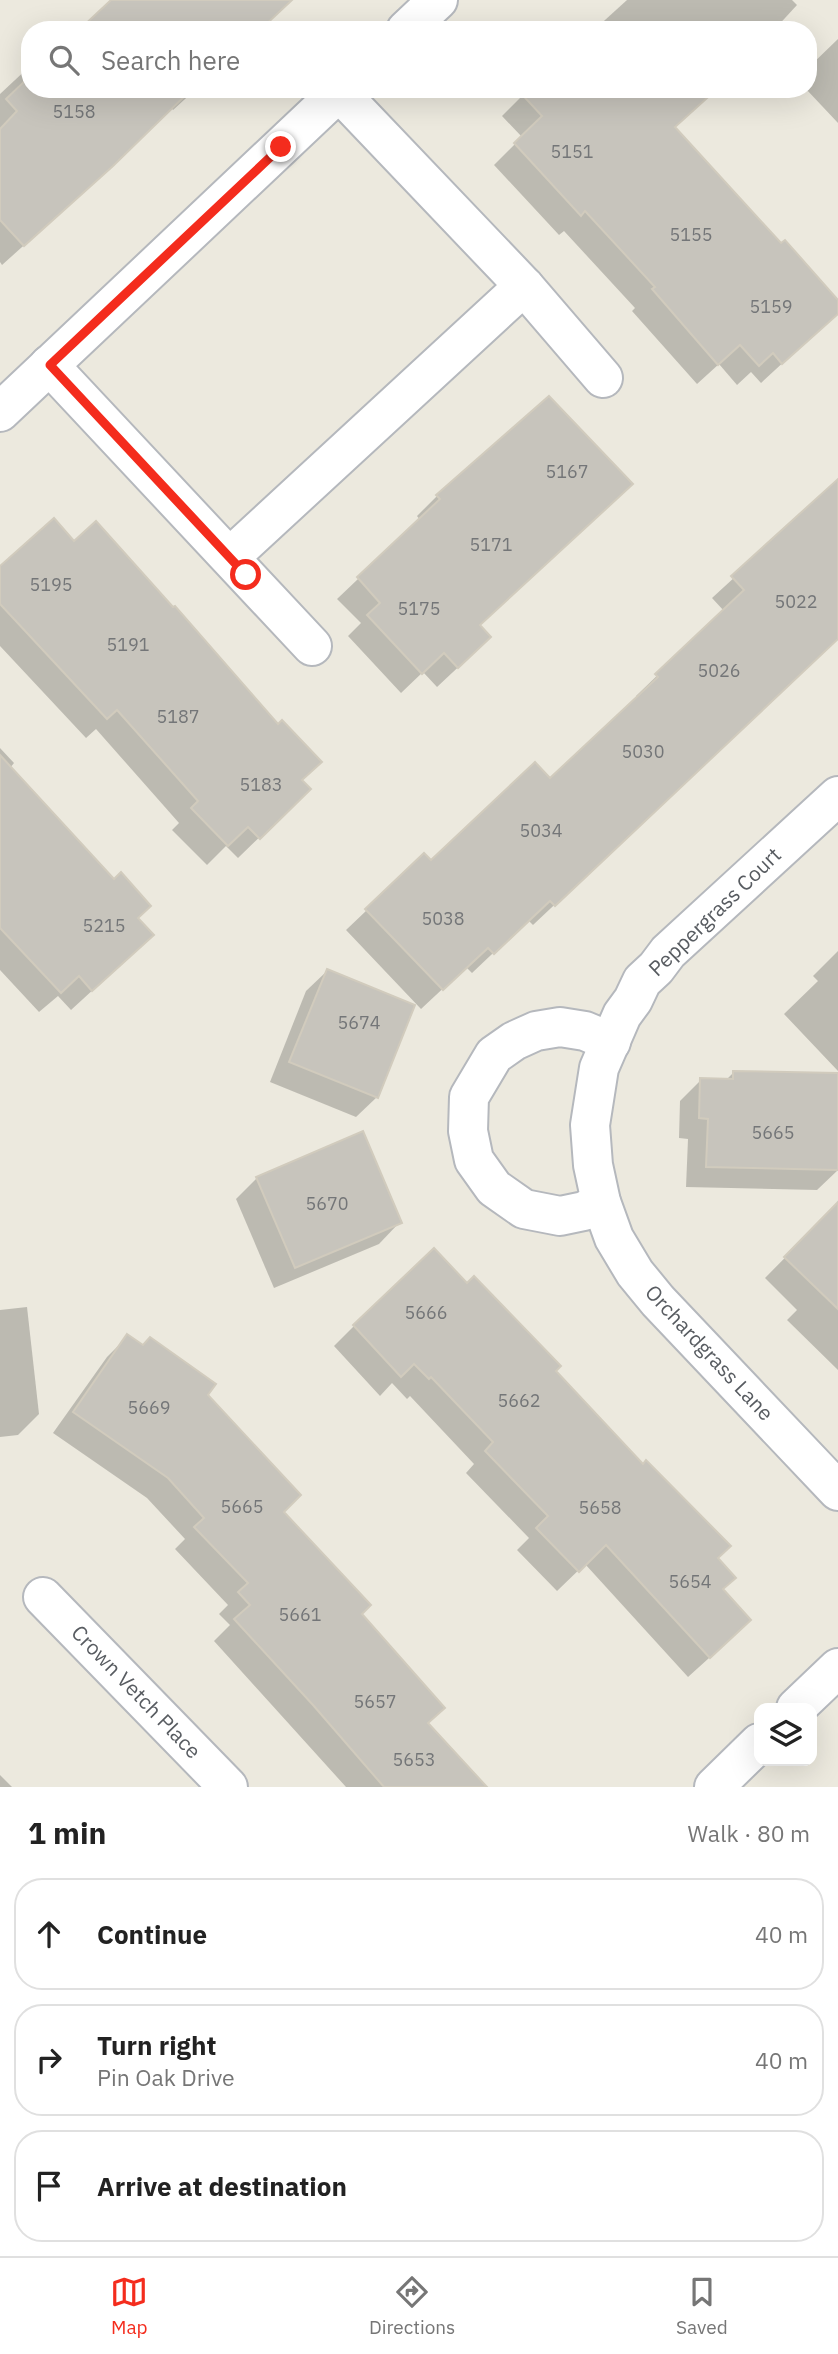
<!DOCTYPE html>
<html lang="en">
<head>
<meta charset="utf-8">
<style>
	:root { --surface:#fff; --page:#f6f6f6; --text:#222; --muted:#767676; --line:#e0e0e0; --accent:#f42c1d }
	body { margin:0; font-family:"IBM Plex Sans",sans-serif; background:var(--page); color:var(--text) }
	.controls { position:absolute; right:21px; bottom:21px; display:grid; overflow:hidden; border-radius:14px; box-shadow:0 7px 28px #0002 }
	.controls button { width:63px; height:63px; display:grid; place-items:center; padding:0; border:0; border-bottom:2px solid var(--line); background:var(--surface); color:var(--text); font:35px sans-serif }
	.stop { position:absolute; width:21px; height:21px; margin:-16px; border:5px solid #f42c1d; border-radius:50%; background:#fff }
	.stop.end { background:#f42c1d; border-color:#fff; box-shadow:0 2px 7px #0008 }
	.list { margin:0; padding:0; list-style:none }
	h2 { display:flex; justify-content:space-between; align-items:center; height:91px; margin:0; padding:0 28px; font-size:30px }
	h2 small { font-size:23px; font-weight:400; color:var(--muted) }
	.list li { display:grid; grid-template-columns:46px 1fr auto; gap:21px; align-items:center; box-sizing:border-box; height:112px; margin:0 14px 14px; padding:0 14px; border:2px solid var(--line); border-radius:28px }
	.list b { display:block; font-size:26px; white-space:nowrap }
	.list p { margin:0; font-size:23px; white-space:nowrap; color:var(--muted) }
	.list em { font-size:23px; font-style:normal; color:var(--muted) }
	.icon { flex:none; width:38px; height:38px; fill:none; stroke:currentColor; stroke-width:2; stroke-linecap:round; stroke-linejoin:round }
	.map { position:relative; flex:none; width:838px; height:1787px; overflow:hidden }
	.search { position:absolute; background:var(--surface); box-shadow:0 7px 28px #0002; left:21px; right:21px; top:21px; height:77px; display:flex; align-items:center; gap:18px; box-sizing:border-box; padding:0 24px; border-radius:28px; color:var(--muted); font-size:26px }
	.sheet { height:469px; background:var(--surface) }
	nav { display:flex; justify-content:space-around; align-items:center; box-sizing:border-box; height:98px; border-top:2px solid var(--line); background:var(--surface); font-size:19px; color:var(--muted) }
	nav a { display:grid; justify-items:center; gap:4px }
	nav .on { color:var(--accent) }
	.map>svg:first-child { display:block }
	.shadow { fill:#0003 }
	.building { fill:#c7c4bc; stroke:#d1cbbd; stroke-width:2 }
	.lines { fill:none; stroke-linecap:round; stroke-linejoin:round }
	.street-casing { stroke:#b5b8bd; stroke-width:42 }
	.street { stroke:#fff; stroke-width:38 }
	.route { stroke:#f42c1d; stroke-width:9 }
	.labels { text-anchor:middle; stroke-width:5; stroke-linejoin:round; paint-order:stroke }
	.number-label { font-size:18px; fill:#747678 }
	.street-label { font-size:21px; fill:#585c61; stroke:#fff }
</style>
</head>
<body>
<div class="map">
<svg width="838" height="1787" viewBox="0 0 838 1787">
	<rect width="100%" height="100%" fill="#ece9de"/>
	<g class="shadow">
		<path d="M627,0h165l5,5 -23,25h-180z"/>
		<path d="M838,39v84l-32,-34h2v-21z"/>
		<path d="M30,66v23h166l-23,21 -2,-3 -81,79 -88,79 -2,-3v-168z"/>
		<path d="M529,89h188l-43,39 107,117 57,57v10l-77,71 -10,-11 -14,13 -18,-21 -22,20 -65,-73 3,-3 -71,-77 -5,4 -65,-70 28,-28 -20,-21z"/>
		<path d="M549,399l-81,259 -31,29 -14,-15 -22,21 -53,-57 13,-13 -24,-24 83,-79 -3,-4 20,-20z"/>
		<path d="M838,482v156l-305,287 -5,-5 -56,53 -6,-6 -45,42 -75,-79 21,-20 183,-130 88,-82 -2,-2 88,-85 -12,-13z"/>
		<path d="M0,568l309,221 -71,69 -12,-12 -19,19 -35,-35 7,-7 -83,-94 -10,9 -86,-92z"/>
		<path d="M0,748l14,15 -4,5 121,187 -60,55 -13,-14 -19,16 -39,-42z"/>
		<path d="M838,951v120l-54,-57 34,-33 -5,-5z"/>
		<path d="M327,971l50,126 -21,20 -86,-35 36,-91z"/>
		<path d="M734,1072l104,2v96l-21,20 -131,-3 2,-48 -9,-1 1,-37 21,-21 24,1z"/>
		<path d="M257,1178l142,45 -20,21 -105,44 -38,-89z"/>
		<path d="M838,1204v166l-51,-50 10,-10 -32,-32z"/>
		<path d="M27,1307l12,107 -21,21 -18,2v-127z"/>
		<path d="M354,1326l200,44 162,189 13,81 -41,37 -103,-113 -28,27 -40,-41 12,-12 -63,-65 8,-9 -64,-68 -3,3 -15,-16 -12,13 -46,-50z"/>
		<path d="M128,1336l78,59 76,117 78,102 67,110 58,63h-139l-132,-146 16,-16 -11,-11 9,-9 -53,-56 10,-10 -38,-41 -94,-65 54,-76z"/>
		<path d="M0,1775l12,12h-12z"/>
	</g>
	<g class="building">
		<path d="M111,0h181l-32,30h-181z"/>
		<path d="M30,76v13h162l-79,77 -89,80 -24,-26v-91l17,-18 -11,-12z"/>
		<path d="M517,89h200l-42,38 106,116 4,-3 53,60v14l-56,50 -9,-11 -14,13 -19,-21 -22,20 -66,-76 3,-2 -70,-76 -4,5 -67,-73 28,-27z"/>
		<path d="M549,396l84,88 -153,141 11,12 -33,31 -14,-15 -22,21 -55,-59 13,-12 -23,-26 83,-78 -4,-4z"/>
		<path d="M838,479v160l-283,267 -5,-5 -56,53 -6,-6 -45,42 -78,-81 59,-56 7,7 104,-98 15,16 108,-101 -3,-3 89,-84 -13,-14z"/>
		<path d="M54,518l20,23 22,-20 77,86 2,-1 103,118 4,-4 40,42 -20,18 9,9 -51,50 -12,-12 -20,19 -37,-38 7,-7 -81,-91 -10,9 -107,-115v-38z"/>
		<path d="M0,755l114,124 7,-7 30,34 -13,12 16,17 -62,56 -13,-15 -18,17 -61,-65z"/>
		<path d="M327,969l88,36 -37,93 -89,-36z"/>
		<path d="M733,1071l105,2v97l-132,-3 2,-48 -9,-1 1,-40 33,1z"/>
		<path d="M363,1131l39,92 -107,45 -39,-91z"/>
		<path d="M838,1202v107l-54,-52z"/>
		<path d="M434,1248l33,35 7,-7 87,90 -5,5 87,93 3,-4 85,86 -13,12 18,20 -13,11 28,31 -41,38 -104,-113 -27,27 -43,-44 12,-12 -63,-65 8,-9 -62,-65 -2,2 -15,-15 -13,13 -48,-52z"/>
		<path d="M127,1334l16,11 7,-8 66,47 -8,11 93,100 -17,17 87,93 -9,9 83,94 -17,15 59,64h-103l-71,-82 -79,-86 16,-14 -12,-13 10,-9 -54,-56 10,-9 -36,-40 -95,-66z"/>
	</g>
	<g class="lines">
		<g class="street-casing">
			<g id="street">
				<path d="M406,30l32,-30"/>
				<path d="M339,92l185,194 79,92"/>
				<path d="M49,365l263,281"/>
				<path d="M0,412l342,-323"/>
				<path d="M230,557l294,-271"/>
				<path d="M838,796l-170,156 -12,16 -14,13 -9,19 -11,15 -23,53 -9,57 3,40 8,37 13,36 21,35 23,28 180,190"/>
				<path d="M601,1202l-17,9 -24,5 -36,-7 -30,-21 -20,-28 -6,-29 1,-34 25,-42 20,-14 22,-10 24,-4 25,4 26,11"/>
				<path d="M43,1597l185,190"/>
				<path d="M796,1708l42,-40"/>
				<path d="M714,1787l45,-44"/>
			</g>
		</g>
		<use href="#street" class="street"/>
	</g>
	<g class="lines">
		<path class="route" d="M246,575l-196,-210 231,-218"/>
	</g>
	<g class="labels">
		<g class="number-label">
			<text x="74" y="118">5158</text>
			<text x="572" y="158">5151</text>
			<text x="691" y="241">5155</text>
			<text x="771" y="313">5159</text>
			<text x="567" y="478">5167</text>
			<text x="491" y="551">5171</text>
			<text x="51" y="591">5195</text>
			<text x="796" y="608">5022</text>
			<text x="419" y="615">5175</text>
			<text x="128" y="651">5191</text>
			<text x="719" y="677">5026</text>
			<text x="178" y="723">5187</text>
			<text x="643" y="758">5030</text>
			<text x="261" y="791">5183</text>
			<text x="541" y="837">5034</text>
			<text x="443" y="925">5038</text>
			<text x="104" y="932">5215</text>
			<text x="359" y="1029">5674</text>
			<text x="773" y="1139">5665</text>
			<text x="327" y="1210">5670</text>
			<text x="426" y="1319">5666</text>
			<text x="519" y="1407">5662</text>
			<text x="149" y="1414">5669</text>
			<text x="242" y="1513">5665</text>
			<text x="600" y="1514">5658</text>
			<text x="690" y="1588">5654</text>
			<text x="300" y="1621">5661</text>
			<text x="375" y="1708">5657</text>
			<text x="414" y="1766">5653</text>
		</g>
		<g class="street-label">
			<text transform="translate(715 912) rotate(-44)" y="7">Peppergrass Court</text>
			<text transform="translate(709 1353) rotate(47)" y="7">Orchardgrass Lane</text>
			<text transform="translate(136 1692) rotate(46)" y="7">Crown Vetch Place</text>
		</g>
	</g>
</svg>
<div class="controls">
<button><svg class="icon" aria-label="layers" viewBox="0 0 24 24"><path d="M12 4l9 5-9 5-9-5zM3 14l9 5 9-5"/></svg></button>
</div>
<div class="stop" style="left:246px;top:575px"></div>
<div class="stop end" style="left:281px;top:147px"></div>
<div class="search"><svg class="icon" aria-label="search" viewBox="0 0 24 24"><circle cx="10" cy="10" r="6"/><path d="M15 15l6 6"/></svg>Search here</div>
</div>
<section class="sheet">
<h2>1 min<small>Walk · 80 m</small></h2>
<ul class="list">
<li><svg class="icon" aria-label="ahead" viewBox="0 0 24 24"><path d="M12 20V5M6 11l6-6 6 6"/></svg><div><b>Continue</b></div><em>40 m</em></li>
<li><svg class="icon" aria-label="right" viewBox="0 0 24 24"><path d="M7 20v-9h11M14 6l5 5-5 5"/></svg><div><b>Turn right</b><p>Pin Oak Drive</p></div><em>40 m</em></li>
<li><svg class="icon" aria-label="arrive" viewBox="0 0 24 24"><path d="M6 21V4h12l-3 4 3 4H6"/></svg><div><b>Arrive at destination</b></div></li>
</ul>
</section>
<nav>
<a class="on"><svg class="icon" aria-label="map" viewBox="0 0 24 24"><path d="M3 6l6-2 6 2 6-2v14l-6 2-6-2-6 2zM9 4v14M15 6v14"/></svg>Map</a>
<a><svg class="icon" aria-label="directions" viewBox="0 0 24 24"><path d="M12 3l9 9-9 9-9-9zM9 14v-3h6M13 9l2 2-2 2"/></svg>Directions</a>
<a><svg class="icon" aria-label="saved" viewBox="0 0 24 24"><path d="M7 4h10v16l-5-4-5 4z"/></svg>Saved</a>
</nav>
</body>
</html>
